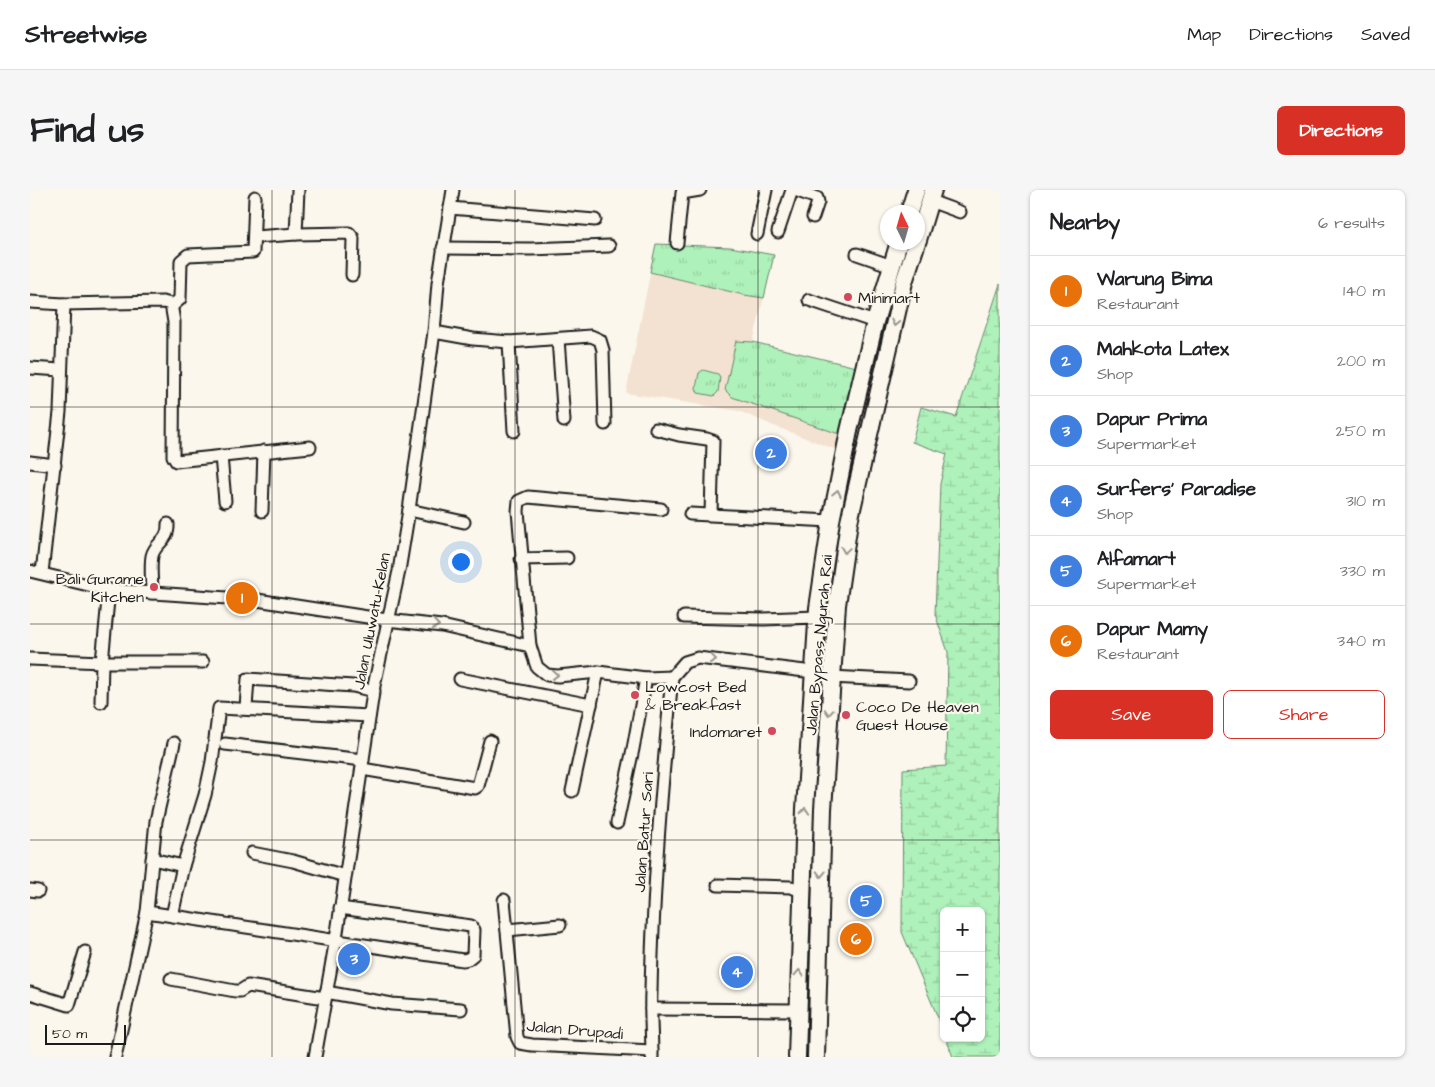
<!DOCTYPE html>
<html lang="en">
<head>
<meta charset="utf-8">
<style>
	:root { --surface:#fff; --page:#f6f6f6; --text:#202124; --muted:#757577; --line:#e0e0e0; --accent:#d93025 }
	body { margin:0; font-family:"Architects Daughter",sans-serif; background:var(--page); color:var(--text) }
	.controls { position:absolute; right:15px; bottom:15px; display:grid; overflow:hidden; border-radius:8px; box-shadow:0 1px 4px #0004 }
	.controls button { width:45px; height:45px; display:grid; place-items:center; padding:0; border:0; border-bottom:1px solid var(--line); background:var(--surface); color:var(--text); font:25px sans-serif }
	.compass { position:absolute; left:850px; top:15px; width:45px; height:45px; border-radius:50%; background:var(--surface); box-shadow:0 1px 4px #0004; rotate:355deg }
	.scale { position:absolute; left:15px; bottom:12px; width:81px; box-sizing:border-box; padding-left:5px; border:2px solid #1c1c1c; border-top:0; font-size:14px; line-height:18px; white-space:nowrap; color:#1c1c1c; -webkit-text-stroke:4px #fbf7ec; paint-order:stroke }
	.you { position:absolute; left:430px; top:371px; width:18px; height:18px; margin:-12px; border:4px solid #fff; border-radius:50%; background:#1a73e8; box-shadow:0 0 0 8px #1a73e833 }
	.badge { display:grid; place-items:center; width:32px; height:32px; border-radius:50%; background:var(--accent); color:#fff; font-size:16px; font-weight:700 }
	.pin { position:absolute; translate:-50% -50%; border:2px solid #fff; box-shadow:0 1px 5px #0006 }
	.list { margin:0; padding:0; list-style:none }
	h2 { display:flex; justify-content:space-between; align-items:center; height:65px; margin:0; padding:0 20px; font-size:21px }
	h2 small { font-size:16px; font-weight:400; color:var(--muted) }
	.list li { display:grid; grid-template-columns:32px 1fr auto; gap:15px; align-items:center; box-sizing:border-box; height:70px; padding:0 20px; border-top:1px solid var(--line) }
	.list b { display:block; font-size:19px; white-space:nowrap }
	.list p { margin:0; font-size:16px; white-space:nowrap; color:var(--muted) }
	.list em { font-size:16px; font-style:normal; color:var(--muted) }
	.actions { display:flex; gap:10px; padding:15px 20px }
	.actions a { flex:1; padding:11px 0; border:1px solid var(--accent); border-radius:8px; text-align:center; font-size:18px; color:var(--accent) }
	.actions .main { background:var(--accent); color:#fff }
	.icon { flex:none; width:28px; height:28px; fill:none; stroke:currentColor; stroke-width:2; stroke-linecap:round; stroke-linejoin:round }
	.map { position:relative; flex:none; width:970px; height:867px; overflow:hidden; border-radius:8px }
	header { display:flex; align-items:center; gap:30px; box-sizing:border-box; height:70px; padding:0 25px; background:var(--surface); border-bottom:1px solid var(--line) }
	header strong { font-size:24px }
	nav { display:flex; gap:28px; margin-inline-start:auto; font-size:18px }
	.intro { display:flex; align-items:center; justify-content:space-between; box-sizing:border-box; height:120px; padding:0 30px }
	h1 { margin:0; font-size:35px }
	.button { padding:12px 22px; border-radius:8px; background:var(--accent); color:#fff; font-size:18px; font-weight:700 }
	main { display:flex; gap:30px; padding:0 30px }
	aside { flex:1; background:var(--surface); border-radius:8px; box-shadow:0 1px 4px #0004 }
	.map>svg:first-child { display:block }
	.built { fill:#f3e2d1 }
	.grass { fill:url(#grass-tufts); stroke:#66866b }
	.wetland { fill:url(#wetland-marsh); stroke:#66866b }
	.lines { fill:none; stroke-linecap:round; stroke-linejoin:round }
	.minor-casing { stroke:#1c1c1c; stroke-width:15 }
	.highway-casing { stroke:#1c1c1c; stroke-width:20 }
	.minor { stroke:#fbf7ec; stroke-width:11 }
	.highway { stroke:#fbf7ec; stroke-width:16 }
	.oneway { stroke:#97948e }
	.grid { fill:none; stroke:#1c1c1c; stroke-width:1; stroke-opacity:0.55 }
	.poi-dot { fill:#d1495b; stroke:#fbf7ec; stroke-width:2 }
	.labels { text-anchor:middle; stroke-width:4.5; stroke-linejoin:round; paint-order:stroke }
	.poi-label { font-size:16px; fill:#1c1c1c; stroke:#fbf7ec; text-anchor:start }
	.street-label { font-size:16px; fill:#1c1c1c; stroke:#fbf7ec }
</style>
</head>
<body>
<header>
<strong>Streetwise</strong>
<nav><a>Map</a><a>Directions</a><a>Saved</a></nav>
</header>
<div class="intro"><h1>Find us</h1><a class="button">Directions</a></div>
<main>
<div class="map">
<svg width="970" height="867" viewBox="0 0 970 867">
	<defs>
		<pattern id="grass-tufts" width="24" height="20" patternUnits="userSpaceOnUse" patternTransform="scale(1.25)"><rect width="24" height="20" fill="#aff1ba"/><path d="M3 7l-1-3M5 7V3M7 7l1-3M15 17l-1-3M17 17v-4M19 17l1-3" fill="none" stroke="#96ce9f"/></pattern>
		<pattern id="wetland-marsh" width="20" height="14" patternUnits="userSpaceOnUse" patternTransform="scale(1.25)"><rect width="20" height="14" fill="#aff1ba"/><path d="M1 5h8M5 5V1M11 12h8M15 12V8" fill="none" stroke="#96ce9f"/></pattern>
	</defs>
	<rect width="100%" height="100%" fill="#fbf7ec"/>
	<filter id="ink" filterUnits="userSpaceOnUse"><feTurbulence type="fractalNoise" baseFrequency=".02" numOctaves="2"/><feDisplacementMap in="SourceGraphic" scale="10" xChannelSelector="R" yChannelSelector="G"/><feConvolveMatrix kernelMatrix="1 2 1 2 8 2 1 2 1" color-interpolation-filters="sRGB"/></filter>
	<g filter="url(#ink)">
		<path class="built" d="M626,54l74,3 44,8 -21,87 103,25 -14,85 -68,-26 -35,-15 -113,-18z"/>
		<g class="grass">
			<path d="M626,54l74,3 44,8 -10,43 -20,-3 -94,-23z"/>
			<path d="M706,151l17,1 103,25 -11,69 -113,-39 -7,-7z"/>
			<path d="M673,180l15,4 2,3 -2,15 -4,4 -16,-3 -2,-5 3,-15z"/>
		</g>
		<path class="wetland" d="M970,94v773h-47l-7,-19h35v-127h-37v121l-42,-100 1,-163 43,-3 2,-114 -13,-38 5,-130 7,-30 -35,-12 9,-35 35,10z"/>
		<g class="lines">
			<g class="minor-casing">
				<g id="minor">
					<path d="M765,0l22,8 1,4 -5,15"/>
					<path d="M900,11l30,11"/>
					<path d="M420,18l145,12"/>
					<path d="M748,42l14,-42"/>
					<path d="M266,44l2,-44"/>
					<path d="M727,44l9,-44"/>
					<path d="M225,47l41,-3 53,-1 4,5 -1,37"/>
					<path d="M647,53l5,-50 18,-3"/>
					<path d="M413,58l88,1 78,-3"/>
					<path d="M827,64l35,12"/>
					<path d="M779,110l66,22"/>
					<path d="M0,112l34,2 99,-2 8,2 3,18 -1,134 3,5 134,-14"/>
					<path d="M142,116l8,-7 1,-38 7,-6 65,-3 2,-55"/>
					<path d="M404,142l39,7 36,3 82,-6 9,4 3,10 2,74"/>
					<path d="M528,149l6,82"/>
					<path d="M479,152l5,89"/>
					<path d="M0,178l31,2"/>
					<path d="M626,239l23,6 28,4 6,2 -2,73"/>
					<path d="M191,266l4,45"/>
					<path d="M0,272l25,3"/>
					<path d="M631,319l-133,-12 -9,4 -1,10 12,135 7,21 10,8 11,1 40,-4 48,6 26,-1"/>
					<path d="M379,320l55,12"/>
					<path d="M232,321l2,-60"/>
					<path d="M660,324l141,7"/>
					<path d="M491,369l46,-1"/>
					<path d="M0,381l79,19 148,10 130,20 55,6 88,20"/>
					<path d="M12,383l18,-161 4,-108"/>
					<path d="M122,403c0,-12 -2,-26 0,-37 3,-14 17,-14 16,-32"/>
					<path d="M654,427l80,2 53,-2"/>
					<path d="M0,469l72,3h101"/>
					<path d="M801,487l78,4"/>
					<path d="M430,489l131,26"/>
					<path d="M71,512l1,-40 7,-72"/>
					<path d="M216,518l2,-29 105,7 21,5"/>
					<path d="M195,554l138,16"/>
					<path d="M332,579l113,19 3,-2 12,-45"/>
					<path d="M542,601l26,-119"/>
					<path d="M587,633l16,-74 13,-71"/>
					<path d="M222,663l41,8 52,15"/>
					<path d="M122,669l31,7"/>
					<path d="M688,695l73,2 11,4"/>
					<path d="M0,700l8,1"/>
					<path d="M474,710l13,137 3,6 12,2 120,6"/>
					<path d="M117,722l316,48 5,-1 5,-4 1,-25 -3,-4 -131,-18"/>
					<path d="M142,726l11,-50 22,-71 7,-33 7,-54 150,8"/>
					<path d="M477,740l53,-5"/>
					<path d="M141,789l64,12h5l8,-5 77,12"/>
					<path d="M296,802l66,12 69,5"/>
					<path d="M0,803l39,12 16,-53"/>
					<path d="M621,819l147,1"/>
					<path d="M85,867l32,-145 9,-91 18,-78"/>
					<path d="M285,867l21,-118 38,-253 25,-115 10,-61 25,-178 4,-49 15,-93"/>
					<path d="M622,867c0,-22 -2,-43 -1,-65 2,-105 11,-210 21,-315l13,-15 13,-4 115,14"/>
				</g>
			</g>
			<g class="highway-casing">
				<g id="highway">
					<path d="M879,22l7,-22"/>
					<path d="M888,50l15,-50"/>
					<path d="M767,867l8,-248 13,-201 13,-87 18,-90 26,-109 24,-80"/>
					<path d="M786,867l7,-248 14,-204 12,-83 55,-240 13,-40"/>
				</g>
			</g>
			<use href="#minor" class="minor"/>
			<use href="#highway" class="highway"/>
		</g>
		<defs><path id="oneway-chevron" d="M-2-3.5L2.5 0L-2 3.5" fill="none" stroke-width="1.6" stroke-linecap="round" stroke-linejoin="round" transform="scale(1.25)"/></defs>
		<g class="oneway">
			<use href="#oneway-chevron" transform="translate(865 133) rotate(103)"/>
			<use href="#oneway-chevron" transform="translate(807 303) rotate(-78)"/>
			<use href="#oneway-chevron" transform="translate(815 360) rotate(98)"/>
			<use href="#oneway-chevron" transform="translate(406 435) rotate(8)"/>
			<use href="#oneway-chevron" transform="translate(683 469) rotate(7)"/>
			<use href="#oneway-chevron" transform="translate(525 485) rotate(3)"/>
			<use href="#oneway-chevron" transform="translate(799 522) rotate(94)"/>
			<use href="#oneway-chevron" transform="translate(775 621) rotate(-87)"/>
			<use href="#oneway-chevron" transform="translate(791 684) rotate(92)"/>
			<use href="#oneway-chevron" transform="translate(769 783) rotate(-88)"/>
		</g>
	</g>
	<path class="grid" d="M242,0v867M485,0v867M728,0v867M0,217h970M0,434h970M0,650h970"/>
	<g class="poi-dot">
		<circle cx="818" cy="107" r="5"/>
		<circle cx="124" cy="397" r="5"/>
		<circle cx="605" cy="505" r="5"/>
		<circle cx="816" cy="525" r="5"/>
		<circle cx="742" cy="541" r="5"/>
	</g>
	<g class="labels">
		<g class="poi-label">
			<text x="828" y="113">Minimart</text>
			<text x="114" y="394" text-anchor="end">Bali Gurame<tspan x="114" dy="18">Kitchen</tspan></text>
			<text x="615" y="502">Lowcost Bed<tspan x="615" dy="18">&amp; Breakfast</tspan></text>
			<text x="826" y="522">Coco De Heaven<tspan x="826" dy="18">Guest House</tspan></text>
			<text x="732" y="547" text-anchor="end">Indomaret</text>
		</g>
		<g class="street-label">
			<text transform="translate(341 431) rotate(-79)" y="6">Jalan Uluwatu-Kelan</text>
			<text transform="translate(788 455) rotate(-85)" y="6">Jalan Bypass Ngurah Rai</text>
			<text transform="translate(613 642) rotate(-86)" y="6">Jalan Batur Sari</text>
			<text transform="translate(545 839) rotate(5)" y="6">Jalan Drupadi</text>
		</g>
	</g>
</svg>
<div class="controls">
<button>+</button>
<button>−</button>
<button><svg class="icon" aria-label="locate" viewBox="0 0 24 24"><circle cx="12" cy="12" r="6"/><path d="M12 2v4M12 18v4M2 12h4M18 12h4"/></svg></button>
</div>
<svg class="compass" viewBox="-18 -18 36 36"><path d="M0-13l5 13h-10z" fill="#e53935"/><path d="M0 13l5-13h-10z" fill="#757577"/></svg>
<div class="scale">50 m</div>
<div class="you"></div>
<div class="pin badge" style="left:212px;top:408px;background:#e8710a">1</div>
<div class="pin badge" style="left:741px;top:263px;background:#3f7fe0">2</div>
<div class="pin badge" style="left:324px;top:769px;background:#3f7fe0">3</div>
<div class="pin badge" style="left:707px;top:782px;background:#3f7fe0">4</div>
<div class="pin badge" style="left:836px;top:711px;background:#3f7fe0">5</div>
<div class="pin badge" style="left:826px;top:749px;background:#e8710a">6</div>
</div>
<aside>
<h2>Nearby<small>6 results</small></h2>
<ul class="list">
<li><span class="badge" style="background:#e8710a">1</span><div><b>Warung Bima</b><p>Restaurant</p></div><em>140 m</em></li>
<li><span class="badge" style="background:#3f7fe0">2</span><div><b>Mahkota Latex</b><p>Shop</p></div><em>200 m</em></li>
<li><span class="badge" style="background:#3f7fe0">3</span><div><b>Dapur Prima</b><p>Supermarket</p></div><em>250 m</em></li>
<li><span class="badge" style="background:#3f7fe0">4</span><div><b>Surfers' Paradise</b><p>Shop</p></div><em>310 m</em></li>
<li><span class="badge" style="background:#3f7fe0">5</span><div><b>Alfamart</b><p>Supermarket</p></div><em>330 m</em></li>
<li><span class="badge" style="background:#e8710a">6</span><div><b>Dapur Mamy</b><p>Restaurant</p></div><em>340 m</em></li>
</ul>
<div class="actions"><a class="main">Save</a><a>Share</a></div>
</aside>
</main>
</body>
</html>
